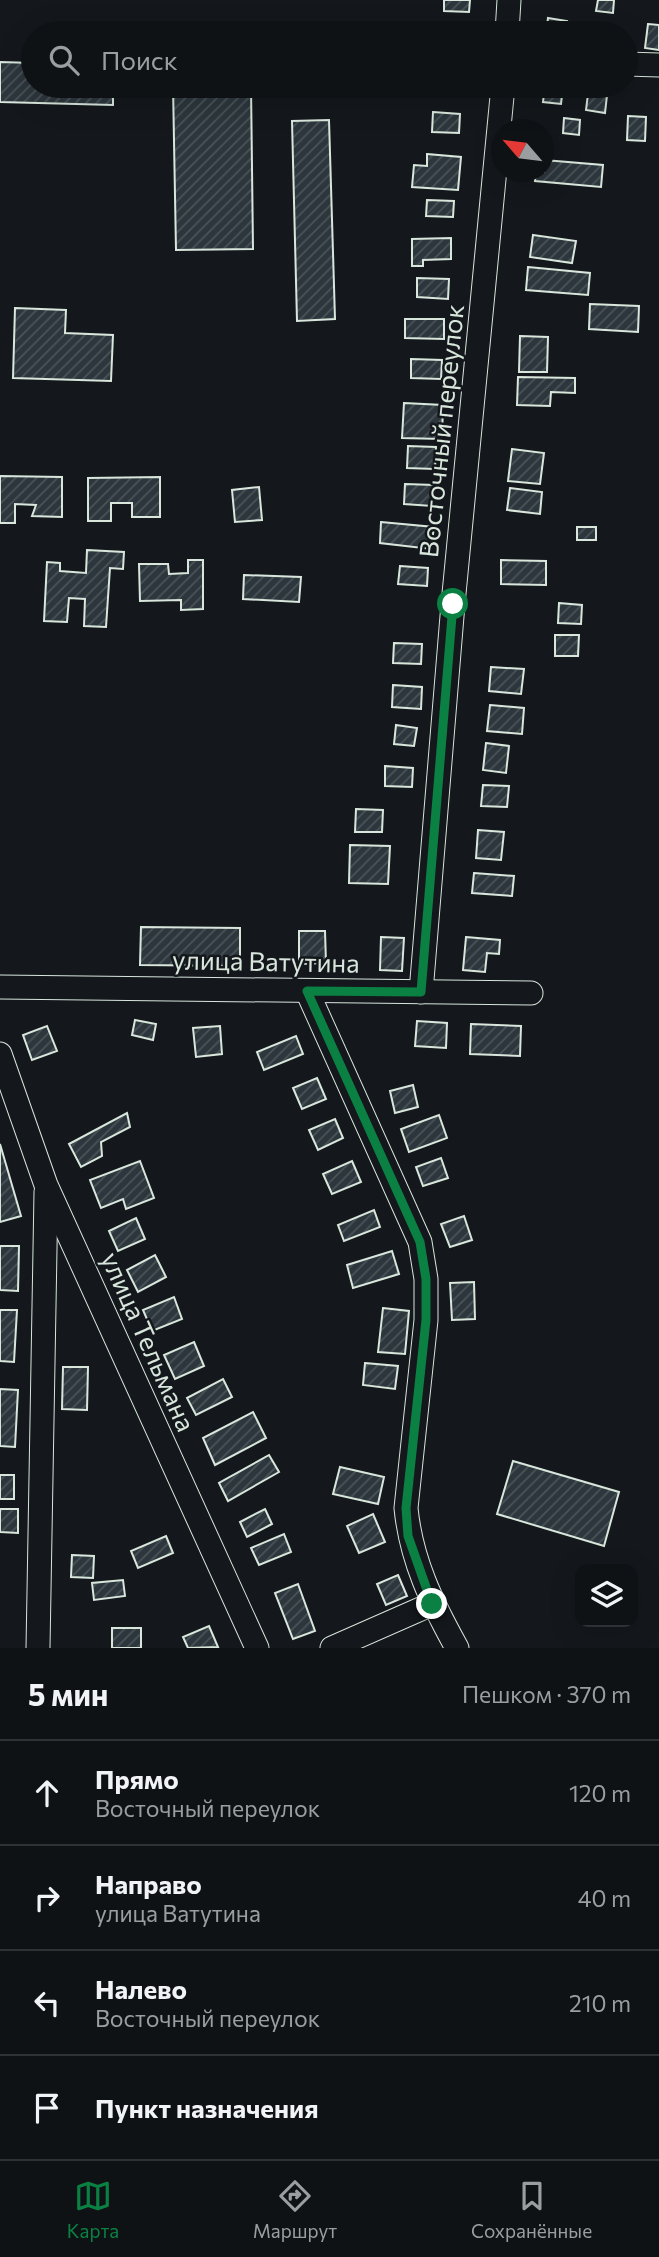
<!DOCTYPE html>
<html lang="ru">
<head>
<meta charset="utf-8">
<style>
	:root { --surface:#0f1215; --page:#1d2022; --text:#f1f3f6; --muted:#9b9ea0; --line:#2f3234; --accent:#0b8043 }
	body { margin:0; font-family:Commissioner,sans-serif; background:var(--page); color:var(--text) }
	.controls { position:absolute; right:21px; bottom:21px; display:grid; overflow:hidden; border-radius:14px; box-shadow:0 7px 28px #0002 }
	.controls button { width:63px; height:63px; display:grid; place-items:center; padding:0; border:0; border-bottom:2px solid var(--line); background:var(--surface); color:var(--text); font:35px sans-serif }
	.compass { position:absolute; left:491px; top:119px; width:63px; height:63px; border-radius:50%; background:var(--surface); box-shadow:0 7px 28px #0002; rotate:298deg }
	.stop { position:absolute; width:21px; height:21px; margin:-16px; border:5px solid #0b8043; border-radius:50%; background:#fff }
	.stop.end { background:#0b8043; border-color:#fff; box-shadow:0 2px 7px #0008 }
	.list { margin:0; padding:0; list-style:none }
	h2 { display:flex; justify-content:space-between; align-items:center; height:91px; margin:0; padding:0 28px; font-size:30px }
	h2 small { font-size:23px; font-weight:400; color:var(--muted) }
	.list li { display:grid; grid-template-columns:46px 1fr auto; gap:21px; align-items:center; box-sizing:border-box; height:105px; padding:0 28px; border-top:2px solid var(--line) }
	.list b { display:block; font-size:26px; white-space:nowrap }
	.list p { margin:0; font-size:23px; white-space:nowrap; color:var(--muted) }
	.list em { font-size:23px; font-style:normal; color:var(--muted) }
	.icon { flex:none; width:38px; height:38px; fill:none; stroke:currentColor; stroke-width:2; stroke-linecap:round; stroke-linejoin:round }
	.map { position:relative; flex:none; width:659px; height:1648px; overflow:hidden }
	.search { position:absolute; background:var(--surface); box-shadow:0 7px 28px #0002; left:21px; right:21px; top:21px; height:77px; display:flex; align-items:center; gap:18px; box-sizing:border-box; padding:0 24px; border-radius:38px; color:var(--muted); font-size:26px }
	.sheet { height:511px; background:var(--surface) }
	nav { display:flex; justify-content:space-around; align-items:center; box-sizing:border-box; height:98px; border-top:2px solid var(--line); background:var(--surface); font-size:19px; color:var(--muted) }
	nav a { display:grid; justify-items:center; gap:4px }
	nav .on { color:var(--accent) }
	.map>svg:first-child { display:block }
	.building { fill:url(#building-hatch); stroke:#d8e6dc; stroke-width:2 }
	.lines { fill:none; stroke-linecap:round; stroke-linejoin:round }
	.minor-casing { stroke:#d8e6dc; stroke-width:25 }
	.minor { stroke:#14181c; stroke-width:23 }
	.route { stroke:#0b8043; stroke-width:9 }
	.labels { text-anchor:middle; stroke-width:5; stroke-linejoin:round; paint-order:stroke }
	.street-label { font-size:26px; fill:#d8e6dc; stroke:#14181c }
</style>
</head>
<body>
<div class="map">
<svg width="659" height="1648" viewBox="0 0 659 1648">
	<defs>
		<pattern id="building-hatch" width="6" height="6" patternUnits="userSpaceOnUse" patternTransform="scale(1.75)"><rect width="6" height="6" fill="#2c363c"/><path d="M-1 1l2-2M0 6l6-6M5 7l2-2" fill="none" stroke="#4a5358"/></pattern>
	</defs>
	<rect width="100%" height="100%" fill="#14181c"/>
	<g class="building">
		<path d="M444,0h26l-1,12 -25,-1z"/>
		<path d="M598,0h16l-1,13 -17,-2z"/>
		<path d="M548,18l19,3 -2,12h-19z"/>
		<path d="M648,24l11,1v25l-14,-2z"/>
		<path d="M436,29l24,1v3h-24z"/>
		<path d="M0,62l33,1v23h80v19l-113,-3z"/>
		<path d="M173,86h78l2,163 -77,1z"/>
		<path d="M426,86h39v9l-39,-2z"/>
		<path d="M545,86h18l-2,18 -18,-2z"/>
		<path d="M589,86h19l-3,27 -19,-3z"/>
		<path d="M433,112l27,2 -1,19 -27,-1z"/>
		<path d="M628,116l18,1 -1,24 -18,-1z"/>
		<path d="M564,118l16,2 -1,15 -16,-2z"/>
		<path d="M329,120l6,199 -38,2 -5,-200z"/>
		<path d="M427,154l34,3 -3,33 -46,-3 2,-22 13,1z"/>
		<path d="M544,160l59,5 -2,22 -66,-6 1,-9h8z"/>
		<path d="M427,200l27,1 -1,16 -27,-1z"/>
		<path d="M533,235l43,6 -4,22 -42,-6z"/>
		<path d="M451,238v21l-28,1v6h-11v-27z"/>
		<path d="M528,267l62,6 -2,22 -62,-5z"/>
		<path d="M417,278l32,1 -1,20 -31,-2z"/>
		<path d="M590,304l49,2 -1,26 -49,-3z"/>
		<path d="M15,308l51,2 -1,23 48,2 -2,46 -98,-3z"/>
		<path d="M405,319h39v20l-39,-1z"/>
		<path d="M520,336l28,1 -1,35h-28z"/>
		<path d="M411,359l31,1 -1,19 -30,-1z"/>
		<path d="M518,377l57,1v15l-24,-1 -1,14 -33,-1z"/>
		<path d="M404,403l39,2 -1,34 -40,-1z"/>
		<path d="M408,446l28,1 -1,22 -28,-1z"/>
		<path d="M512,449l32,4 -4,31 -32,-3z"/>
		<path d="M0,476l62,1v40l-30,-1 4,-11 -21,-1v19h-15z"/>
		<path d="M160,477v40h-28v-14h-21v18h-23v-43z"/>
		<path d="M405,484l29,1 -2,21 -28,-2z"/>
		<path d="M259,487l3,33 -27,2 -3,-32z"/>
		<path d="M510,488l32,4 -2,22 -33,-4z"/>
		<path d="M381,522l53,5 -3,22 -51,-6z"/>
		<rect x="577" y="527" width="19" height="13"/>
		<path d="M87,550l37,2 -1,17 -13,-1 -4,59 -22,-1 1,-27 -16,-1 -2,24 -23,-1 3,-59 13,1v8l26,2z"/>
		<path d="M188,560h15v49l-22,1v-10l-41,1 -1,-37h29l1,10 19,-1z"/>
		<path d="M501,560l45,1v24l-45,-1z"/>
		<path d="M400,566l28,2 -1,18 -29,-2z"/>
		<path d="M244,575l57,2 -2,25 -56,-3z"/>
		<path d="M559,603l23,2 -1,19 -23,-1z"/>
		<path d="M555,635h24l-1,21h-23z"/>
		<path d="M394,643l28,1 -1,20 -28,-1z"/>
		<path d="M491,667l33,2 -3,25 -32,-3z"/>
		<path d="M393,685l29,2 -1,22 -29,-2z"/>
		<path d="M490,705l34,3 -2,26 -35,-3z"/>
		<path d="M396,725l21,3 -3,18 -20,-2z"/>
		<path d="M486,743l23,3 -3,27 -23,-3z"/>
		<path d="M385,766l28,2 -1,19 -27,-1z"/>
		<path d="M483,785l26,1 -2,21 -26,-1z"/>
		<path d="M356,809l27,1 -1,22h-27z"/>
		<path d="M478,830l26,2 -3,28 -25,-2z"/>
		<path d="M350,845l40,1 -2,38 -39,-1z"/>
		<path d="M474,873l40,3 -2,20 -40,-3z"/>
		<path d="M141,927l99,1v38l-100,-1z"/>
		<path d="M299,931h26l1,32 -27,1z"/>
		<path d="M381,937l23,1 -2,33 -22,-1z"/>
		<path d="M466,937l34,3 -1,14 -12,-1 -2,19 -22,-2z"/>
		<path d="M135,1020l21,4 -3,16 -21,-5z"/>
		<path d="M417,1021l30,2 -1,25 -31,-2z"/>
		<path d="M471,1024l50,2 -1,30 -50,-2z"/>
		<path d="M47,1026l10,25 -25,9 -9,-25z"/>
		<path d="M220,1026l2,28 -26,3 -3,-29z"/>
		<path d="M296,1036l7,18 -39,16 -7,-18z"/>
		<path d="M317,1078l9,21 -24,10 -9,-21z"/>
		<path d="M413,1085l5,22 -23,6 -5,-22z"/>
		<path d="M127,1113l3,14 -29,15 1,14 -21,11 -12,-23z"/>
		<path d="M439,1115l8,23 -38,14 -8,-23z"/>
		<path d="M335,1119l8,19 -25,12 -9,-20z"/>
		<path d="M0,1144l21,72 -21,6z"/>
		<path d="M441,1158l7,20 -25,8 -7,-19z"/>
		<path d="M140,1161l14,37 -28,11 -3,-10 -22,9 -11,-28z"/>
		<path d="M352,1161l9,21 -29,12 -9,-20z"/>
		<path d="M374,1210l6,17 -36,14 -6,-16z"/>
		<path d="M464,1216l8,24 -22,7 -9,-23z"/>
		<path d="M136,1218l9,21 -27,12 -9,-20z"/>
		<path d="M0,1246h19l-1,45 -18,-1z"/>
		<path d="M392,1251l7,23 -46,14 -6,-23z"/>
		<path d="M155,1255l11,22 -28,15 -11,-22z"/>
		<path d="M474,1282l1,37 -23,1 -2,-37z"/>
		<path d="M174,1297l8,22 -30,12 -9,-21z"/>
		<path d="M383,1308l26,3 -4,43 -27,-2z"/>
		<path d="M0,1310h17l-3,52 -14,-1z"/>
		<path d="M194,1342l10,24 -29,13 -11,-24z"/>
		<path d="M365,1363l33,3 -3,23 -32,-4z"/>
		<path d="M63,1367h25l-1,43 -25,-1z"/>
		<path d="M223,1379l9,18 -36,18 -9,-17z"/>
		<path d="M0,1389l18,1 -3,57 -15,-1z"/>
		<path d="M253,1412l13,26 -51,27 -12,-27z"/>
		<path d="M269,1455l10,17 -51,29 -9,-18z"/>
		<path d="M513,1461l106,31 -15,54 -107,-32z"/>
		<path d="M340,1467l44,10 -6,27 -45,-10z"/>
		<rect x="0" y="1475" width="14" height="24"/>
		<path d="M0,1509h18v24l-18,-1z"/>
		<path d="M265,1509l7,15 -25,13 -7,-15z"/>
		<path d="M373,1514l12,28 -26,11 -12,-27z"/>
		<path d="M284,1534l7,18 -32,13 -8,-17z"/>
		<path d="M166,1536l7,17 -35,15 -7,-17z"/>
		<path d="M72,1555l22,1 -1,22 -22,-1z"/>
		<path d="M398,1575l9,21 -21,9 -9,-21z"/>
		<path d="M123,1580l2,16 -31,4 -2,-17z"/>
		<path d="M298,1584l17,47 -22,8 -18,-46z"/>
		<path d="M209,1626l9,21 -30,1 -5,-11z"/>
		<rect x="112" y="1628" width="29" height="20"/>
	</g>
	<g class="lines">
		<g class="minor-casing">
			<g id="minor">
				<path d="M507,33l2,-33"/>
				<path d="M626,64l33,1"/>
				<path d="M0,987l531,6"/>
				<path d="M307,991l113,251 6,37v41l-20,188c5,52 26,95 51,140"/>
				<path d="M421,992l32,-388 50,-518"/>
				<path d="M0,1054l46,131 211,463"/>
				<path d="M38,1648l8,-456"/>
				<path d="M332,1648l100,-44"/>
			</g>
		</g>
		<use href="#minor" class="minor"/>
	</g>
	<g class="lines">
		<path class="route" d="M432,1604l-24,-68 -2,-28 20,-188v-41l-6,-37 -113,-251 114,1 32,-388"/>
	</g>
	<g class="labels">
		<g class="street-label">
			<text transform="translate(442 431) rotate(-84)" y="9">Восточный переулок</text>
			<text transform="translate(266 962) rotate(1)" y="9">улица Ватутина</text>
			<text transform="translate(148 1342) rotate(66)" y="9">улица Тельмана</text>
		</g>
	</g>
</svg>
<div class="controls">
<button><svg class="icon" aria-label="layers" viewBox="0 0 24 24"><path d="M12 4l9 5-9 5-9-5zM3 14l9 5 9-5"/></svg></button>
</div>
<svg class="compass" viewBox="-18 -18 36 36"><path d="M0-13l5 13h-10z" fill="#e53935"/><path d="M0 13l5-13h-10z" fill="#9b9ea0"/></svg>
<div class="stop" style="left:453px;top:604px"></div>
<div class="stop end" style="left:432px;top:1604px"></div>
<div class="search"><svg class="icon" aria-label="search" viewBox="0 0 24 24"><circle cx="10" cy="10" r="6"/><path d="M15 15l6 6"/></svg>Поиск</div>
</div>
<section class="sheet">
<h2>5 мин<small>Пешком · 370 m</small></h2>
<ul class="list">
<li><svg class="icon" aria-label="ahead" viewBox="0 0 24 24"><path d="M12 20V5M6 11l6-6 6 6"/></svg><div><b>Прямо</b><p>Восточный переулок</p></div><em>120 m</em></li>
<li><svg class="icon" aria-label="right" viewBox="0 0 24 24"><path d="M7 20v-9h11M14 6l5 5-5 5"/></svg><div><b>Направо</b><p>улица Ватутина</p></div><em>40 m</em></li>
<li><svg class="icon" aria-label="left" viewBox="0 0 24 24"><path d="M17 20v-9H6M10 6l-5 5 5 5"/></svg><div><b>Налево</b><p>Восточный переулок</p></div><em>210 m</em></li>
<li><svg class="icon" aria-label="arrive" viewBox="0 0 24 24"><path d="M6 21V4h12l-3 4 3 4H6"/></svg><div><b>Пункт назначения</b></div></li>
</ul>
</section>
<nav>
<a class="on"><svg class="icon" aria-label="map" viewBox="0 0 24 24"><path d="M3 6l6-2 6 2 6-2v14l-6 2-6-2-6 2zM9 4v14M15 6v14"/></svg>Карта</a>
<a><svg class="icon" aria-label="directions" viewBox="0 0 24 24"><path d="M12 3l9 9-9 9-9-9zM9 14v-3h6M13 9l2 2-2 2"/></svg>Маршрут</a>
<a><svg class="icon" aria-label="saved" viewBox="0 0 24 24"><path d="M7 4h10v16l-5-4-5 4z"/></svg>Сохранённые</a>
</nav>
</body>
</html>
